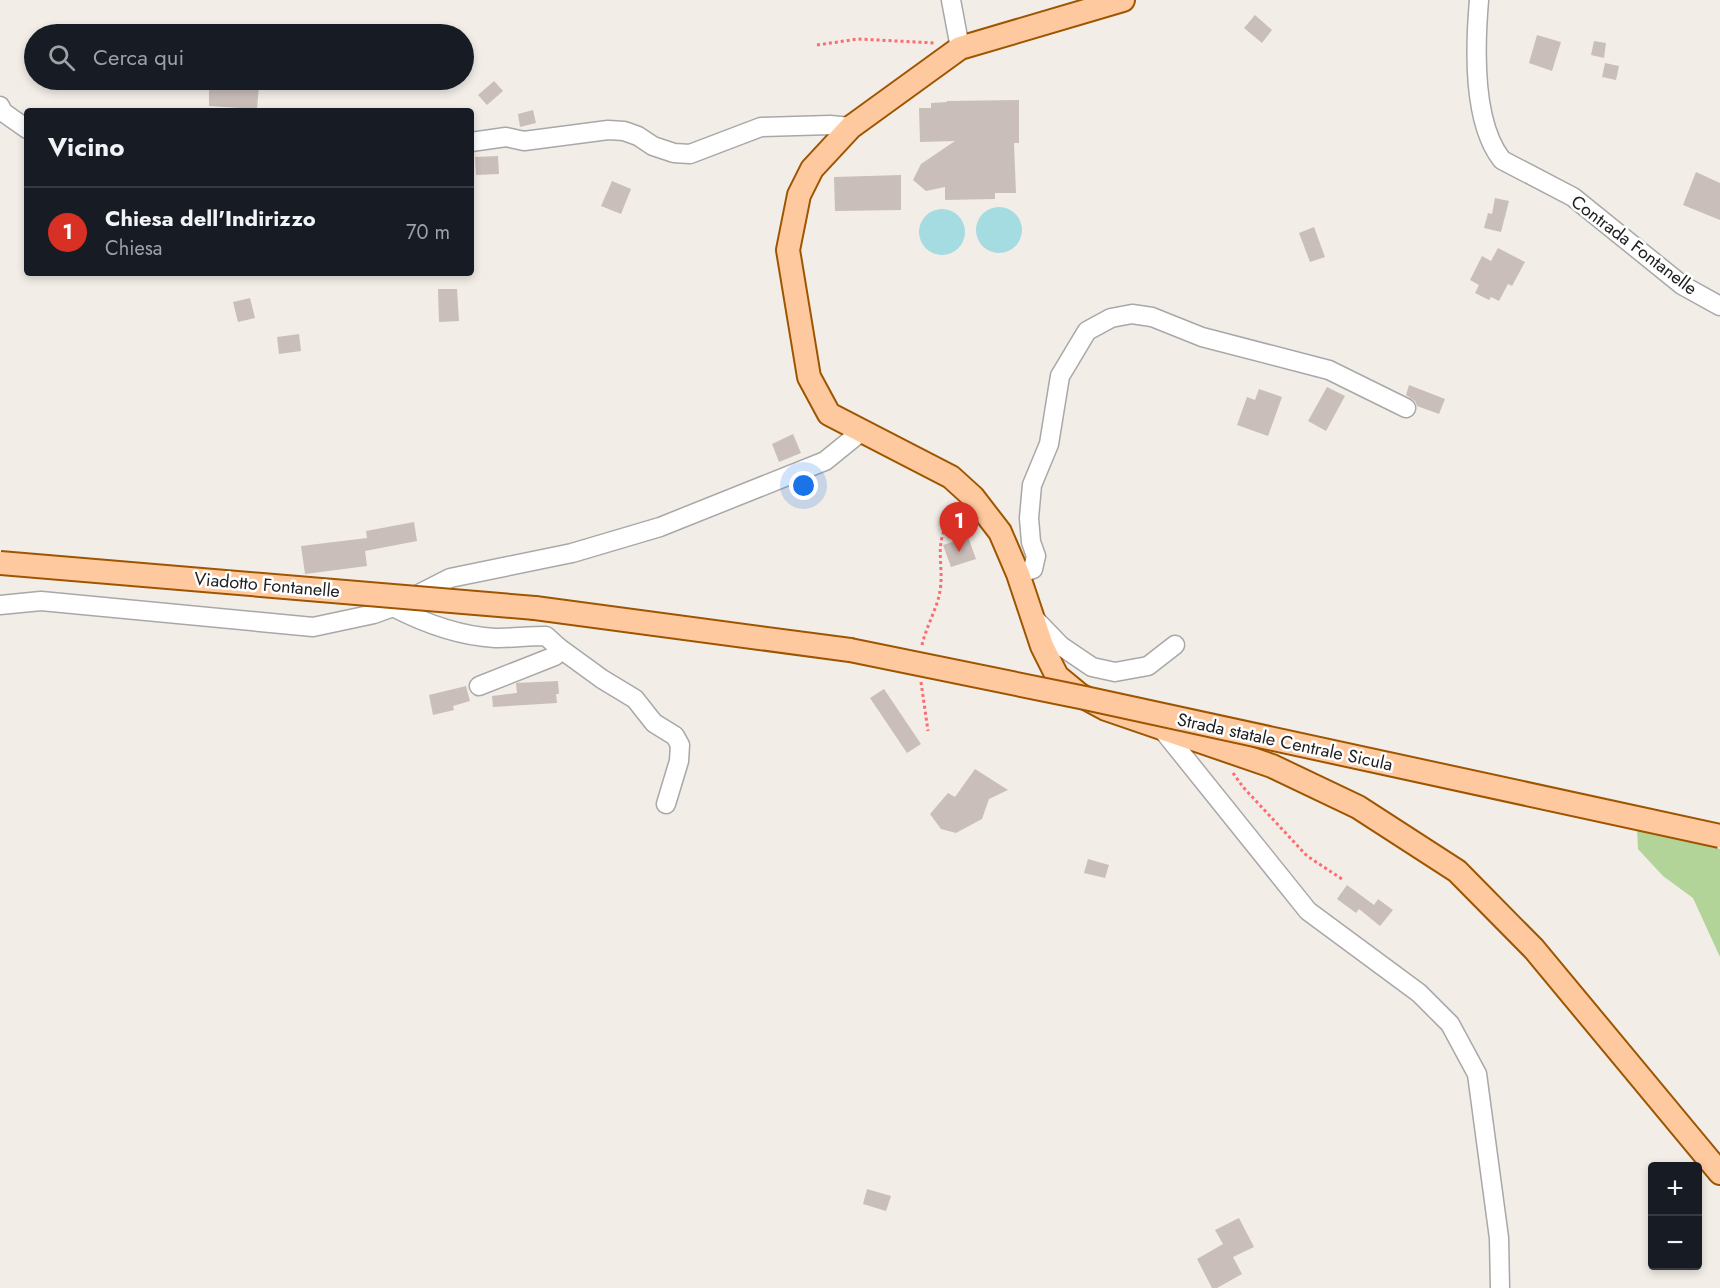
<!DOCTYPE html>
<html lang="it">
<head>
<meta charset="utf-8">
<style>
	:root { --surface:#171b24; --page:#20242c; --text:#f1f3f6; --muted:#9ea1a6; --line:#363941; --accent:#d93025 }
	body { margin:0; font-family:Jost,sans-serif; background:var(--page); color:var(--text) }
	.controls { position:absolute; right:18px; bottom:18px; display:grid; overflow:hidden; border-radius:6px; box-shadow:0 3px 9px #0003 }
	.controls button { width:54px; height:54px; display:grid; place-items:center; padding:0; border:0; border-bottom:2px solid var(--line); background:var(--surface); color:var(--text); font:30px sans-serif }
	.you { position:absolute; left:804px; top:486px; width:21px; height:21px; margin:-15px; border:4px solid #fff; border-radius:50%; background:#1a73e8; box-shadow:0 0 0 9px #1a73e833 }
	.badge { display:grid; place-items:center; width:39px; height:39px; border-radius:50%; background:var(--accent); color:#fff; font-size:20px; font-weight:700 }
	.pin { position:absolute; translate:-50% -50px; filter:drop-shadow(0 2px 3px #0008) }
	.pin::after { content:''; position:absolute; top:32px; width:21px; height:18px; background:inherit; clip-path:polygon(0 0,100% 0,50% 100%) }
	.list { margin:0; padding:0; list-style:none }
	h2 { display:flex; justify-content:space-between; align-items:center; height:78px; margin:0; padding:0 24px; font-size:26px }
	h2 small { font-size:20px; font-weight:400; color:var(--muted) }
	.list li { display:grid; grid-template-columns:39px 1fr auto; gap:18px; align-items:center; box-sizing:border-box; height:90px; padding:0 24px; border-top:2px solid var(--line) }
	.list b { display:block; font-size:22px; white-space:nowrap }
	.list p { margin:0; font-size:20px; white-space:nowrap; color:var(--muted) }
	.list em { font-size:20px; font-style:normal; color:var(--muted) }
	.icon { flex:none; width:33px; height:33px; fill:none; stroke:currentColor; stroke-width:2; stroke-linecap:round; stroke-linejoin:round }
	.map { position:relative; flex:none; width:1720px; height:1288px; overflow:hidden }
	.search { position:absolute; background:var(--surface); box-shadow:0 3px 9px #0003; left:24px; top:24px; width:450px; height:66px; display:flex; align-items:center; gap:15px; box-sizing:border-box; padding:0 21px; border-radius:33px; color:var(--muted); font-size:22px }
	.panel { position:absolute; background:var(--surface); box-shadow:0 3px 9px #0003; left:24px; top:108px; width:450px; height:168px; border-radius:6px }
	.map>svg:first-child { display:block }
	.forest { fill:#b2d499 }
	.water { fill:#a5dce2 }
	.building { fill:#cabeba }
	.lines { fill:none; stroke-linecap:round; stroke-linejoin:round }
	.minor-casing { stroke:#a8a8a8; stroke-width:21 }
	.major-casing { stroke:#9e5500; stroke-width:26 }
	.path { stroke:#ff6b6f; stroke-width:3; stroke-dasharray:3 3; stroke-linecap:butt }
	.minor { stroke:#fff; stroke-width:18 }
	.major { stroke:#ffc99f; stroke-width:22 }
	.major-bridge-casing { stroke:#9e5500; stroke-width:26; stroke-linecap:butt }
	.major-bridge { stroke:#ffc99f; stroke-width:22 }
	.labels { text-anchor:middle; stroke-width:5; stroke-linejoin:round; paint-order:stroke }
	.street-label { font-size:18px; fill:#212121; stroke:#fff }
</style>
</head>
<body>
<div class="map">
<svg width="1720" height="1288" viewBox="0 0 1720 1288">
	<rect width="100%" height="100%" fill="#f2ede7"/>
	<path class="forest" d="M1637,827l83,22v108l-27,-59 -30,-22 -25,-27z"/>
	<g class="water">
		<circle cx="999" cy="230" r="23"/>
		<circle cx="942" cy="232" r="23"/>
	</g>
	<g class="building">
		<path d="M1255,15l17,15 -10,13 -18,-15z"/>
		<path d="M1537,35l24,7 -9,29 -23,-8z"/>
		<path d="M1594,41l12,2 -2,15 -13,-3z"/>
		<path d="M1605,63l14,3 -3,14 -14,-3z"/>
		<path d="M214,80h40v6h5l-2,23 -48,-3v-23h7z"/>
		<path d="M494,81l9,10 -16,14 -9,-10z"/>
		<path d="M1019,100v43h-5l2,50h-21v6l-50,1v-13l-19,4 -13,-11 8,-16 34,-23 -35,1 -1,-34h12v-5l16,-1v-1z"/>
		<path d="M533,110l3,13 -16,4 -2,-13z"/>
		<path d="M498,156l1,18 -23,1 -1,-18z"/>
		<path d="M1696,172l24,11v37l-37,-15z"/>
		<path d="M901,175v35l-66,1 -1,-34z"/>
		<path d="M612,181l19,8 -10,25 -20,-8z"/>
		<path d="M1495,198l14,3 -8,31 -17,-4 4,-15 4,1z"/>
		<path d="M1314,227l11,30 -15,5 -11,-29z"/>
		<path d="M1498,248l27,14 -13,24 -4,-2 -9,17 -8,-4 -2,3 -14,-7 4,-8 -9,-5 12,-24 9,5z"/>
		<path d="M438,289h19l2,32 -20,1z"/>
		<path d="M250,298l5,20 -17,4 -5,-20z"/>
		<path d="M299,334l2,17 -22,3 -2,-17z"/>
		<path d="M1409,385l36,14 -6,15 -22,-8 -2,-5 -9,-6z"/>
		<path d="M1327,387l18,9 -19,35 -18,-10z"/>
		<path d="M1259,389l23,8 -14,39 -31,-11 10,-28 8,3z"/>
		<path d="M793,434l8,19 -22,9 -7,-18z"/>
		<path d="M414,522l3,19 -52,10 2,15 -62,8 -4,-28 66,-8 -1,-7z"/>
		<path d="M968,537l8,22 -25,8 -8,-22z"/>
		<path d="M558,681l1,13h-3l1,9 -64,4 -1,-11 25,-3 -1,-10z"/>
		<path d="M466,686l4,15 -17,5 1,4 -21,5 -4,-20z"/>
		<path d="M884,689l37,55 -14,9 -37,-55z"/>
		<path d="M975,769l33,21 -19,9 -7,20 -26,14 -15,-4 -11,-15 18,-21 7,4z"/>
		<path d="M1088,859l21,6 -4,13 -21,-5z"/>
		<path d="M1347,885l27,20 4,-6 15,11 -13,16 -21,-17 -3,4 -19,-14z"/>
		<path d="M867,1189l24,7 -5,15 -23,-7z"/>
		<path d="M1239,1218l15,29 -21,10 9,17 -25,14h-5l-15,-29 26,-15 -8,-14z"/>
	</g>
	<g class="lines">
		<g class="minor-casing">
			<g id="minor">
				<path d="M951,0l9,48"/>
				<path d="M1479,0c-4,47 -7,122 23,160l71,37 109,88 38,21"/>
				<path d="M0,106l3,6 24,17"/>
				<path d="M471,142l35,-5 18,4 84,-11 16,1 14,5 15,10 21,7 16,1 71,-27 69,-2 21,2"/>
				<path d="M1018,574l15,-5 3,-13 -5,-14 -2,-24 3,-33 17,-41 11,-68 27,-45 24,-13 21,-4 20,3 50,20 127,33 77,38"/>
				<path d="M0,605l41,-4 272,26 61,-13 19,-7 57,-29 122,-25 88,-26 165,-66 37,-30"/>
				<path d="M393,607c31,16 67,29 102,31 17,0 34,-2 51,-2l12,11 -3,9 -76,30"/>
				<path d="M1033,617l28,29 31,21 23,5 33,-6 27,-21"/>
				<path d="M558,647l44,32 33,20 19,24 21,13 5,9 -1,16 -13,43"/>
				<path d="M1161,728l147,183 111,82 31,31 27,50 22,164 1,50"/>
			</g>
		</g>
		<g class="major-casing">
			<g id="major">
				<path d="M1123,0l-163,48 -109,79 -39,42 -13,26 -11,55 21,127 20,37 122,63 22,20 27,35 18,42 24,72 15,30 23,19 26,14 166,57 86,41 99,64 77,78 186,224"/>
				<path d="M535,608l315,42"/>
			</g>
		</g>
		<g class="path">
			<path d="M817,45l41,-6 77,4"/>
			<path d="M922,645c4,-18 15,-36 18,-54 4,-24 -5,-42 6,-65l21,-7"/>
			<path d="M921,682l7,49"/>
			<path d="M1233,773l10,14 64,69 35,23"/>
		</g>
		<use href="#minor" class="minor"/>
		<use href="#major" class="major"/>
		<g class="major-bridge-casing">
			<g id="major-bridge">
				<path d="M0,563l535,45"/>
				<path d="M850,650l235,48 635,138"/>
			</g>
		</g>
		<use href="#major-bridge" class="major-bridge"/>
	</g>
	<g class="labels">
		<g class="street-label">
			<text transform="translate(1634 245) rotate(37)" y="6">Contrada Fontanelle</text>
			<text transform="translate(267 585) rotate(5)" y="6">Viadotto Fontanelle</text>
			<text transform="translate(1285 742) rotate(12)" y="6">Strada statale Centrale Sicula</text>
		</g>
	</g>
</svg>
<div class="controls">
<button>+</button>
<button>−</button>
</div>
<div class="you"></div>
<div class="pin badge" style="left:959px;top:552px">1</div>
<div class="search"><svg class="icon" aria-label="search" viewBox="0 0 24 24"><circle cx="10" cy="10" r="6"/><path d="M15 15l6 6"/></svg>Cerca qui</div>
<section class="panel">
<h2>Vicino<small></small></h2>
<ul class="list">
<li><span class="badge">1</span><div><b>Chiesa dell'Indirizzo</b><p>Chiesa</p></div><em>70 m</em></li>
</ul>
</section>
</div>
</body>
</html>
